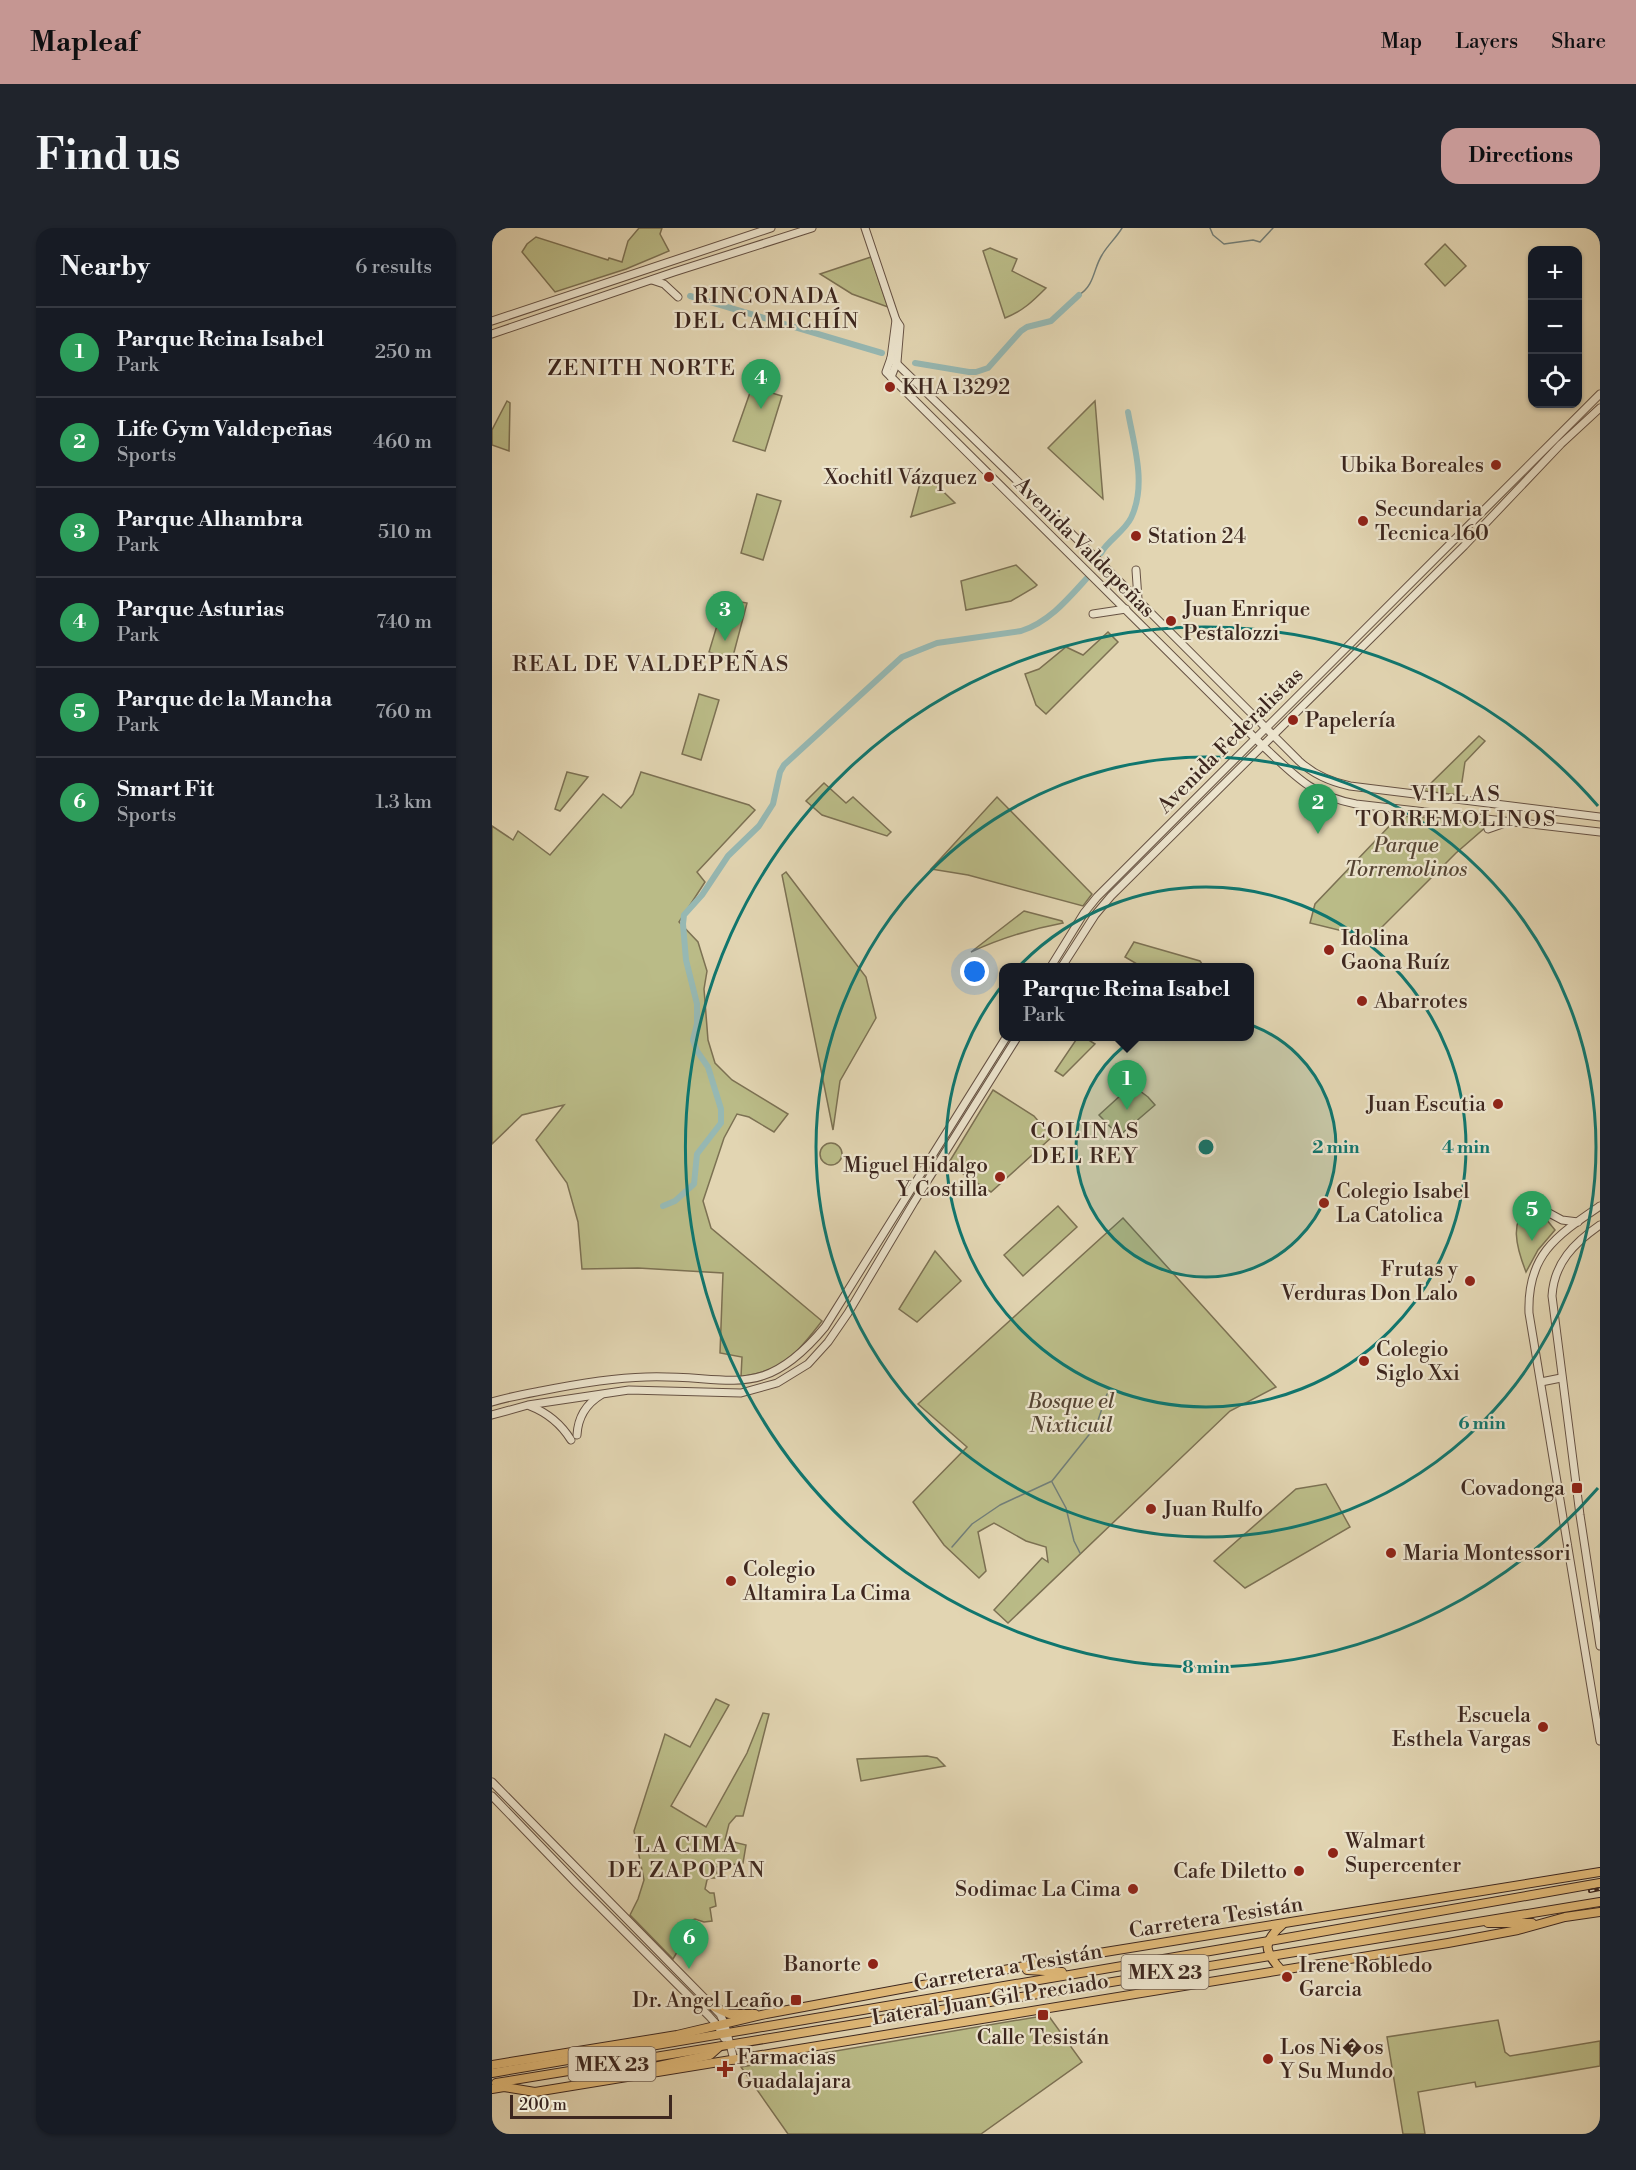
<!DOCTYPE html>
<html lang="en">
<head>
<meta charset="utf-8">
<style>
	:root { --surface:#171b24; --page:#20242c; --text:#f1f3f6; --muted:#9ea1a6; --line:#363941; --accent:#c59692 }
	body { margin:0; font-family:"Libre Bodoni",serif; background:var(--page); color:var(--text) }
	.controls { position:absolute; right:18px; top:18px; display:grid; overflow:hidden; border-radius:12px; box-shadow:0 2px 4px #0004 }
	.controls button { width:54px; height:54px; display:grid; place-items:center; padding:0; border:0; border-bottom:2px solid var(--line); background:var(--surface); color:var(--text); font:30px sans-serif }
	.scale { position:absolute; left:18px; bottom:15px; width:162px; box-sizing:border-box; padding-left:6px; border:3px solid #3d271f; border-top:0; font-size:16px; line-height:21px; white-space:nowrap; color:#3d271f; -webkit-text-stroke:4px #ece4cd; paint-order:stroke }
	.you { position:absolute; left:483px; top:744px; width:21px; height:21px; margin:-15px; border:4px solid #fff; border-radius:50%; background:#1a73e8; box-shadow:0 0 0 9px #1a73e833 }
	.badge { display:grid; place-items:center; width:39px; height:39px; border-radius:50%; background:var(--accent); color:#fff; font-size:20px; font-weight:700 }
	.pin { position:absolute; translate:-50% -50px; filter:drop-shadow(0 2px 3px #0008) }
	.pin::after { content:''; position:absolute; top:32px; width:21px; height:18px; background:inherit; clip-path:polygon(0 0,100% 0,50% 100%) }
	.popup { position:absolute; left:507px; top:735px; width:255px; height:78px; box-sizing:border-box; display:grid; place-content:center; border-radius:12px; background:var(--surface); filter:drop-shadow(0 2px 4px #0005); font-size:20px; white-space:nowrap; color:var(--muted) }
	.popup b { font-size:22px; color:var(--text) }
	.popup::after { content:''; position:absolute; left:50%; top:100%; margin-left:-12px; border:12px solid transparent; border-top-color:var(--surface) }
	.list { margin:0; padding:0; list-style:none }
	h2 { display:flex; justify-content:space-between; align-items:center; height:78px; margin:0; padding:0 24px; font-size:26px }
	h2 small { font-size:20px; font-weight:400; color:var(--muted) }
	.list li { display:grid; grid-template-columns:39px 1fr auto; gap:18px; align-items:center; box-sizing:border-box; height:90px; padding:0 24px; border-top:2px solid var(--line) }
	.list b { display:block; font-size:22px; white-space:nowrap }
	.list p { margin:0; font-size:20px; white-space:nowrap; color:var(--muted) }
	.list em { font-size:20px; font-style:normal; color:var(--muted) }
	.icon { flex:none; width:33px; height:33px; fill:none; stroke:currentColor; stroke-width:2; stroke-linecap:round; stroke-linejoin:round }
	.map { position:relative; flex:none; width:1108px; height:1906px; overflow:hidden; border-radius:18px }
	header { display:flex; align-items:center; gap:36px; box-sizing:border-box; height:84px; padding:0 30px; background:var(--accent); color:#111 }
	header strong { font-size:28px }
	nav { display:flex; gap:33px; margin-inline-start:auto; font-size:21px }
	.intro { display:flex; align-items:center; justify-content:space-between; box-sizing:border-box; height:144px; padding:0 36px }
	h1 { margin:0; font-size:42px }
	.button { padding:15px 27px; border-radius:18px; background:var(--accent); color:#111; font-size:21px; font-weight:700 }
	main { display:flex; gap:36px; padding:0 36px }
	aside { flex:1; background:var(--surface); border-radius:18px; box-shadow:0 2px 4px #0004 }
	.map>svg:first-child { display:block }
	.green { fill:#babb87; stroke:#7c7153; stroke-width:1.5 }
	.lines { fill:none; stroke-linecap:round; stroke-linejoin:round }
	.stream { stroke:#727e78; stroke-width:1.5 }
	.canal { stroke:#96b8b3; stroke-width:6 }
	.minor-casing { stroke:#665244; stroke-width:9 }
	.major-casing { stroke:#3d271f; stroke-width:10 }
	.minor { stroke:#ece4cd; stroke-width:7 }
	.major { stroke:#e1ba79; stroke-width:8 }
	.rail-casing { stroke:#3d271f; stroke-width:4 }
	.rail { stroke:#ece4cd; stroke-width:1.5; stroke-dasharray:4.5; stroke-linecap:butt }
	.ring { fill:none; stroke:#0f766e; stroke-width:3 }
	.poi-dot { fill:#8f2418; stroke:#ece4cd; stroke-width:2 }
	.labels { text-anchor:middle; stroke-width:4.5; stroke-linejoin:round; paint-order:stroke }
	.shield { fill:#ece4cd; stroke:#726053; stroke-width:1.5 }
	.shield-label { font-size:20px; font-weight:bold; fill:#3d271f }
	.poi-label { font-size:21px; fill:#3d271f; stroke:#ece4cd; text-anchor:start }
	.street-label { font-size:21px; fill:#3d271f; stroke:#ece4cd }
	.park-label { font-size:21px; font-style:italic; fill:#564534; stroke:#ece4cd }
	.neighbourhood-label { font-size:22px; letter-spacing:1.5px; fill:#3d271f; stroke:#ece4cd }
	.centre { fill:#0f766e; stroke:#ece4cd; stroke-width:3 }
	.ring-label { font-size:18px; text-anchor:middle; font-weight:bold; fill:#0f766e; stroke:#ece4cd; stroke-width:4.5; stroke-linejoin:round; paint-order:stroke }
</style>
</head>
<body>
<header>
<strong>Mapleaf</strong>
<nav><a>Map</a><a>Layers</a><a>Share</a></nav>
</header>
<div class="intro"><h1>Find us</h1><a class="button">Directions</a></div>
<main>
<aside>
<h2>Nearby<small>6 results</small></h2>
<ul class="list">
<li><span class="badge" style="background:#2e9e5b">1</span><div><b>Parque Reina Isabel</b><p>Park</p></div><em>250 m</em></li>
<li><span class="badge" style="background:#2e9e5b">2</span><div><b>Life Gym Valdepeñas</b><p>Sports</p></div><em>460 m</em></li>
<li><span class="badge" style="background:#2e9e5b">3</span><div><b>Parque Alhambra</b><p>Park</p></div><em>510 m</em></li>
<li><span class="badge" style="background:#2e9e5b">4</span><div><b>Parque Asturias</b><p>Park</p></div><em>740 m</em></li>
<li><span class="badge" style="background:#2e9e5b">5</span><div><b>Parque de la Mancha</b><p>Park</p></div><em>760 m</em></li>
<li><span class="badge" style="background:#2e9e5b">6</span><div><b>Smart Fit</b><p>Sports</p></div><em>1.3 km</em></li>
</ul>
</aside>
<div class="map">
<svg width="1108" height="1906" viewBox="0 0 1108 1906">
	<rect width="100%" height="100%" fill="#e2d5b2"/>
	<filter id="stains"><feTurbulence type="fractalNoise" baseFrequency=".00333" numOctaves="4"/><feColorMatrix values="0 0 0 0 .2 0 0 0 0 .09 0 0 0 0 .02 0 0 0 .5 -.17"/></filter>
	<radialGradient id="worn" r=".72"><stop offset=".6" stop-color="#630" stop-opacity="0"/><stop offset="1" stop-color="#630" stop-opacity=".3"/></radialGradient>
	<g class="green">
		<path d="M147,0h23l-2,6 9,17 -43,18 -71,23 -33,-40 5,-8 9,-7 72,23 1,-2 13,4 6,-21z"/>
		<path d="M953,16l21,22 -21,20 -20,-22z"/>
		<path d="M498,20l27,11 -5,12 34,17c-13,13 -23,23 -41,30l-22,-67z"/>
		<path d="M379,29l17,50 -36,-13 -32,-20z"/>
		<path d="M260,159l30,9 -17,55 -32,-10z"/>
		<path d="M15,173l3,2 -1,48 -17,-6v-15z"/>
		<path d="M603,173l8,98 -55,-51z"/>
		<path d="M431,244l32,31 -45,14h1z"/>
		<path d="M265,266l24,7 -18,59 -22,-7z"/>
		<path d="M524,337l21,20 -2,2 -24,14 -45,9 -5,-29z"/>
		<path d="M233,371l22,4 -15,57 -23,-8z"/>
		<path d="M616,404l10,10 -72,72 -10,-9 -11,-31 14,-5 27,-22 17,8z"/>
		<path d="M207,466l20,6 -18,60 -19,-6z"/>
		<path d="M987,508l6,5 -20,21 -5,33 -37,-4z"/>
		<path d="M75,544l21,5 -28,34 -5,-2z"/>
		<path d="M149,544l108,33 6,5 -58,62 8,10 -26,40 19,20 9,29 -3,18 4,51 7,23 17,17 56,34 -14,18 -25,-15 -12,-3 -13,24 -21,63 8,27 111,93c-14,18 -30,40 -53,49 -9,3 -19,5 -28,7l1,-20 -22,-4 3,-80 -85,-5 -56,1 -4,-47 -11,-39 -31,-43 28,-35 -42,10 -30,29v-318l21,14 5,-9 32,24 53,-61 18,14 12,-14z"/>
		<path d="M332,555l22,20 7,-6 38,35 -4,4 -65,-21 -16,-14z"/>
		<path d="M505,569l95,97 -9,12 -115,-31 -37,-6z"/>
		<path d="M907,588l68,4 20,6 -31,27 -85,85 -61,-15 5,-19z"/>
		<path d="M294,644l80,105 10,41 -36,63 -7,49 -51,-255z"/>
		<path d="M532,683l38,10 1,2c-32,6 -62,15 -92,29z"/>
		<path d="M642,714l66,19 4,6h-62l-17,-10z"/>
		<path d="M586,809h6l11,7 -32,32 -8,-5z"/>
		<path d="M640,857l16,12 7,8 -36,31 -20,-21z"/>
		<path d="M501,862l41,26 18,21 -61,55 -43,-28z"/>
		<circle cx="339" cy="926" r="11"/>
		<path d="M1041,975l22,27 -17,20 -12,22c-9,-23 -19,-54 7,-69z"/>
		<path d="M566,978l19,21 -54,49 -19,-21z"/>
		<path d="M631,990l153,169 -46,24 -222,212 -14,-13 48,-52 6,4 -2,-15 -20,-6 -32,-18 -16,9 8,39 -7,7 -35,-33 -31,-43 54,-55 -49,-43z"/>
		<path d="M443,1023l26,30 -44,41 -18,-13z"/>
		<path d="M834,1256l24,43 -105,61 -31,-27 82,-72z"/>
		<path d="M224,1471l13,6 -58,101 35,21 41,-74 16,-40 6,1 -26,102h-7l-7,8 -4,16 21,5 -3,18 -27,4 2,11h-8l-3,2 -2,9 5,4h4l2,13 -6,2 2,13 -8,1 -9,-3 -3,1 -2,10 -17,29 -43,-44 8,-16 6,-19 -10,-49 31,-97 25,13z"/>
		<path d="M435,1528l10,2 8,8 -84,15 -4,-22z"/>
		<path d="M556,1787l34,47 -101,72h-193l-47,-67z"/>
		<path d="M1006,1792l7,32 5,4 90,-15v25l-124,21 -1,-5 -57,10 7,42h-22l-16,-97z"/>
	</g>
	<g class="lines">
		<g class="stream">
			<path d="M718,0l3,7 11,9 29,-4 7,2 13,-14"/>
			<path d="M587,67c16,-10 14,-26 23,-40 5,-9 14,-17 20,-27"/>
			<path d="M560,1254l14,26 8,33 6,12"/>
			<path d="M460,1319l20,-23 28,-19 52,-24 44,-55 11,-32"/>
		</g>
		<g class="canal">
			<path d="M198,68l192,57"/>
			<path d="M423,135l54,9h7l12,-4 33,-37 6,-4 24,-6 28,-26"/>
			<path d="M609,325c7,-13 23,-21 30,-35 16,-33 3,-72 -3,-106"/>
			<path d="M171,978l12,-5 19,-17 3,-30 24,-31v-14l-13,-42 -11,-16 -4,-11 4,-16v-20l-11,-44 -3,-36 1,-9 18,-20 26,-39 31,-30 14,-22 7,-32 4,-7 118,-108 35,-14 84,-12c28,-9 47,-32 66,-53"/>
		</g>
		<g class="minor-casing">
			<g id="minor">
				<path d="M373,0l31,92 4,6 -3,36 -6,15"/>
				<path d="M160,52l12,4 14,13"/>
				<path d="M404,92l-5,38 -5,14 377,374c31,29 49,50 93,58l244,28"/>
				<path d="M0,93l279,-93"/>
				<path d="M0,106l182,-62 138,-44"/>
				<path d="M399,130l188,183 220,220c15,14 32,21 51,25l250,31"/>
				<path d="M644,342l2,29"/>
				<path d="M601,386l33,-5"/>
				<path d="M996,601l20,-7"/>
				<path d="M558,740l34,-55 13,-16 503,-503"/>
				<path d="M569,740l34,-53 16,-19 353,-350 97,-102 39,-36"/>
				<path d="M1108,978c-44,30 -73,49 -71,107l71,428"/>
				<path d="M1057,985l13,7 16,2"/>
				<path d="M1108,997c-26,18 -46,38 -48,71l28,219 20,131"/>
				<path d="M1049,1154l20,-4"/>
				<path d="M0,1174c16,-5 33,-8 49,-11 35,-7 70,-13 105,-14 85,-3 115,27 179,-50l182,-291"/>
				<path d="M38,1178c18,7 31,18 41,34"/>
				<path d="M0,1187l36,-10 101,-15 112,3 36,-10 31,-19 20,-22 20,-29 66,-111 104,-166"/>
				<path d="M85,1207c1,-18 9,-31 24,-40"/>
				<path d="M0,1554l228,232 5,11 9,35"/>
				<path d="M0,1568l84,87 133,133 9,10 6,12"/>
			</g>
		</g>
		<g class="major-casing">
			<g id="major">
				<path d="M996,1695h44"/>
				<path d="M535,1742l35,2"/>
				<path d="M789,1742c-16,-18 -20,-27 1,-45"/>
				<path d="M222,1779l15,7h26"/>
				<path d="M0,1837l185,-30 89,-21 302,-56 532,-86"/>
				<path d="M162,1839l56,-12 9,-8"/>
				<path d="M0,1845l777,-132 331,-58"/>
				<path d="M4,1855l1104,-181"/>
				<path d="M0,1861l12,-2 31,5 913,-149 70,-13 47,-13 35,-5"/>
			</g>
		</g>
		<use href="#minor" class="minor"/>
		<use href="#major" class="major"/>
		<g class="rail-casing">
			<path id="rail" d="M1098,1663l10,-2"/>
		</g>
		<use href="#rail" class="rail"/>
	</g>
	<circle cx="714" cy="919" r="130" fill="#0f766e" fill-opacity=".12"/>
	<g class="ring">
		<circle cx="714" cy="919" r="130"/>
		<circle cx="714" cy="919" r="260"/>
		<circle cx="714" cy="919" r="390"/>
		<path d="M1106 1260A520 520 0 1 1 1106 578"/>
	</g>
	<g class="poi-dot">
		<circle cx="398" cy="159" r="6"/>
		<circle cx="1004" cy="237" r="6"/>
		<circle cx="497" cy="249" r="6"/>
		<circle cx="871" cy="293" r="6"/>
		<circle cx="644" cy="308" r="6"/>
		<circle cx="679" cy="393" r="6"/>
		<circle cx="801" cy="492" r="6"/>
		<circle cx="837" cy="722" r="6"/>
		<circle cx="870" cy="773" r="6"/>
		<circle cx="1006" cy="876" r="6"/>
		<circle cx="508" cy="949" r="6"/>
		<circle cx="832" cy="975" r="6"/>
		<circle cx="978" cy="1053" r="6"/>
		<circle cx="872" cy="1133" r="6"/>
		<rect x="1079" y="1254" width="12" height="12" rx="3"/>
		<circle cx="659" cy="1281" r="6"/>
		<circle cx="899" cy="1325" r="6"/>
		<circle cx="239" cy="1353" r="6"/>
		<circle cx="1051" cy="1499" r="6"/>
		<circle cx="841" cy="1625" r="6"/>
		<circle cx="807" cy="1643" r="6"/>
		<circle cx="641" cy="1661" r="6"/>
		<circle cx="381" cy="1736" r="6"/>
		<circle cx="795" cy="1749" r="6"/>
		<rect x="298" y="1766" width="12" height="12" rx="3"/>
		<rect x="545" y="1781" width="12" height="12" rx="3"/>
		<circle cx="776" cy="1831" r="6"/>
		<path d="M230 1832h6v6h6v6h-6v6h-6v-6h-6v-6h6z"/>
	</g>
	<g class="labels">
		<g class="shield">
			<rect x="629.5" y="1727" width="87" height="34" rx="4.5"/>
			<rect x="76.5" y="1819" width="87" height="34" rx="4.5"/>
		</g>
		<g class="shield-label">
			<text x="673" y="1751">MEX 23</text>
			<text x="120" y="1843">MEX 23</text>
		</g>
		<g class="poi-label">
			<text x="410" y="166">KHA 13292</text>
			<text x="992" y="244" text-anchor="end">Ubika Boreales</text>
			<text x="485" y="256" text-anchor="end">Xochitl Vázquez</text>
			<text x="883" y="288">Secundaria<tspan x="883" dy="24">Tecnica 160</tspan></text>
			<text x="656" y="315">Station 24</text>
			<text x="691" y="388">Juan Enrique<tspan x="691" dy="24">Pestalozzi</tspan></text>
			<text x="813" y="499">Papelería</text>
			<text x="849" y="717">Idolina<tspan x="849" dy="24">Gaona Ruíz</tspan></text>
			<text x="882" y="780">Abarrotes</text>
			<text x="994" y="883" text-anchor="end">Juan Escutia</text>
			<text x="496" y="944" text-anchor="end">Miguel Hidalgo<tspan x="496" dy="24">Y Costilla</tspan></text>
			<text x="844" y="970">Colegio Isabel<tspan x="844" dy="24">La Catolica</tspan></text>
			<text x="966" y="1048" text-anchor="end">Frutas y<tspan x="966" dy="24">Verduras Don Lalo</tspan></text>
			<text x="884" y="1128">Colegio<tspan x="884" dy="24">Siglo Xxi</tspan></text>
			<text x="1073" y="1267" text-anchor="end">Covadonga</text>
			<text x="671" y="1288">Juan Rulfo</text>
			<text x="911" y="1332">Maria Montessori</text>
			<text x="251" y="1348">Colegio<tspan x="251" dy="24">Altamira La Cima</tspan></text>
			<text x="1039" y="1494" text-anchor="end">Escuela<tspan x="1039" dy="24">Esthela Vargas</tspan></text>
			<text x="853" y="1620">Walmart<tspan x="853" dy="24">Supercenter</tspan></text>
			<text x="795" y="1650" text-anchor="end">Cafe Diletto</text>
			<text x="629" y="1668" text-anchor="end">Sodimac La Cima</text>
			<text x="369" y="1743" text-anchor="end">Banorte</text>
			<text x="807" y="1744">Irene Robledo<tspan x="807" dy="24">Garcia</tspan></text>
			<text x="292" y="1779" text-anchor="end">Dr. Angel Leaño</text>
			<text x="551" y="1816" text-anchor="middle">Calle Tesistán</text>
			<text x="788" y="1826">Los Ni�os<tspan x="788" dy="24">Y Su Mundo</tspan></text>
			<text x="245" y="1836">Farmacias<tspan x="245" dy="24">Guadalajara</tspan></text>
		</g>
		<g class="street-label">
			<text transform="translate(593 319) rotate(45)" y="7">Avenida Valdepeñas</text>
			<text transform="translate(738 512) rotate(-45)" y="7">Avenida Federalistas</text>
			<text transform="translate(724 1689) rotate(-9)" y="7">Carretera Tesistán</text>
			<text transform="translate(516 1739) rotate(-10)" y="7">Carretera a Tesistán</text>
			<text transform="translate(498 1771) rotate(-9)" y="7">Lateral Juan Gil Preciado</text>
		</g>
		<g class="park-label">
			<text x="914" y="624">Parque<tspan x="914" dy="24">Torremolinos</tspan></text>
			<text x="579" y="1180">Bosque el<tspan x="579" dy="24">Nixticuil</tspan></text>
		</g>
		<g class="neighbourhood-label">
			<text x="275" y="75">RINCONADA<tspan x="275" dy="25">DEL CAMICHÍN</tspan></text>
			<text x="150" y="147">ZENITH NORTE</text>
			<text x="159" y="443">REAL DE VALDEPEÑAS</text>
			<text x="964" y="573">VILLAS<tspan x="964" dy="25">TORREMOLINOS</tspan></text>
			<text x="593" y="910">COLINAS<tspan x="593" dy="25">DEL REY</tspan></text>
			<text x="195" y="1624">LA CIMA<tspan x="195" dy="25">DE ZAPOPAN</tspan></text>
		</g>
	</g>
	<circle cx="714" cy="919" r="9" class="centre"/>
	<g class="ring-label">
		<text x="844" y="925">2 min</text>
		<text x="974" y="925">4 min</text>
		<text x="990" y="1201">6 min</text>
		<text x="714" y="1445">8 min</text>
	</g>
	<rect width="100%" height="100%" filter="url(#stains)"/>
	<rect width="100%" height="100%" fill="url(#worn)"/>
</svg>
<div class="controls">
<button>+</button>
<button>−</button>
<button><svg class="icon" aria-label="locate" viewBox="0 0 24 24"><circle cx="12" cy="12" r="6"/><path d="M12 2v4M12 18v4M2 12h4M18 12h4"/></svg></button>
</div>
<div class="scale">200 m</div>
<div class="you"></div>
<div class="pin badge" style="left:635px;top:882px;background:#2e9e5b">1</div>
<div class="popup"><b>Parque Reina Isabel</b>Park</div>
<div class="pin badge" style="left:826px;top:606px;background:#2e9e5b">2</div>
<div class="pin badge" style="left:233px;top:413px;background:#2e9e5b">3</div>
<div class="pin badge" style="left:269px;top:181px;background:#2e9e5b">4</div>
<div class="pin badge" style="left:1040px;top:1013px;background:#2e9e5b">5</div>
<div class="pin badge" style="left:197px;top:1741px;background:#2e9e5b">6</div>
</div>
</main>
</body>
</html>
